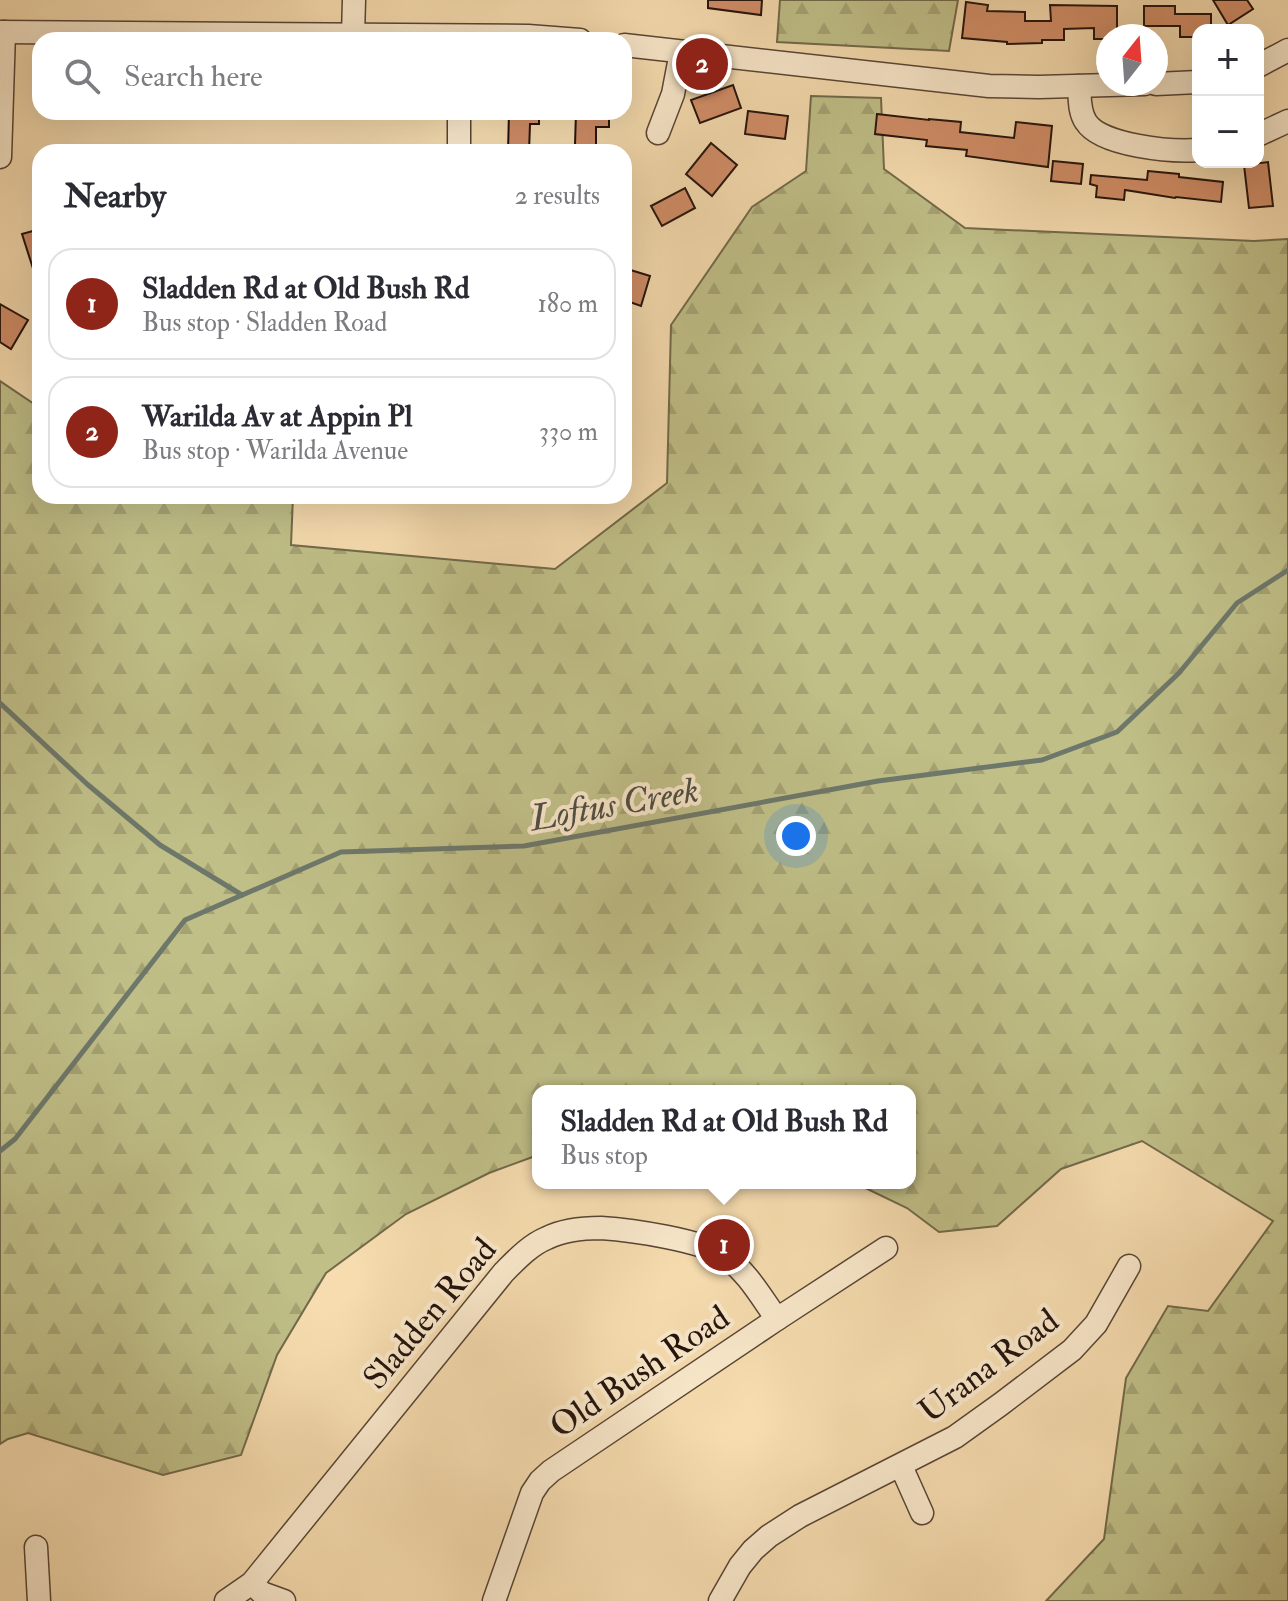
<!DOCTYPE html>
<html lang="en">
<head>
<meta charset="utf-8">
<style>
	:root { --surface:#fff; --page:#f2f2f3; --text:#2b2b33; --muted:#7c7c81; --line:#e1e1e2; --accent:#8f2418 }
	body { margin:0; font-family:"IM FELL Double Pica",serif; background:var(--page); color:var(--text) }
	.controls { position:absolute; right:24px; top:24px; display:grid; overflow:hidden; border-radius:16px; box-shadow:0 8px 32px #0002 }
	.controls button { width:72px; height:72px; display:grid; place-items:center; padding:0; border:0; border-bottom:2px solid var(--line); background:var(--surface); color:var(--text); font:40px sans-serif }
	.compass { position:absolute; left:1096px; top:24px; width:72px; height:72px; border-radius:50%; background:var(--surface); box-shadow:0 8px 32px #0002; rotate:17deg }
	.you { position:absolute; left:796px; top:836px; width:28px; height:28px; margin:-20px; border:6px solid #fff; border-radius:50%; background:#1a73e8; box-shadow:0 0 0 12px #1a73e833 }
	.badge { display:grid; place-items:center; width:52px; height:52px; border-radius:50%; background:var(--accent); color:#fff; font-size:26px; font-weight:700 }
	.pin { position:absolute; translate:-50% -50%; border:4px solid #fff; box-shadow:0 2px 8px #0006 }
	.popup { position:absolute; left:532px; top:1085px; width:384px; height:104px; box-sizing:border-box; display:grid; place-content:center; border-radius:16px; background:var(--surface); filter:drop-shadow(0 2px 6px #0005); font-size:26px; white-space:nowrap; color:var(--muted) }
	.popup b { font-size:30px; color:var(--text) }
	.popup::after { content:''; position:absolute; left:50%; top:100%; margin-left:-16px; border:16px solid transparent; border-top-color:var(--surface) }
	.list { margin:0; padding:0; list-style:none }
	h2 { display:flex; justify-content:space-between; align-items:center; height:104px; margin:0; padding:0 32px; font-size:34px }
	h2 small { font-size:26px; font-weight:400; color:var(--muted) }
	.list li { display:grid; grid-template-columns:52px 1fr auto; gap:24px; align-items:center; box-sizing:border-box; height:112px; margin:0 16px 16px; padding:0 16px; border:2px solid var(--line); border-radius:24px }
	.list b { display:block; font-size:30px; white-space:nowrap }
	.list p { margin:0; font-size:26px; white-space:nowrap; color:var(--muted) }
	.list em { font-size:26px; font-style:normal; color:var(--muted) }
	.icon { flex:none; width:44px; height:44px; fill:none; stroke:currentColor; stroke-width:2; stroke-linecap:round; stroke-linejoin:round }
	.map { position:relative; flex:none; width:1288px; height:1601px; overflow:hidden }
	.search { position:absolute; background:var(--surface); box-shadow:0 8px 32px #0002; left:32px; top:32px; width:600px; height:88px; display:flex; align-items:center; gap:20px; box-sizing:border-box; padding:0 28px; border-radius:24px; color:var(--muted); font-size:30px }
	.panel { position:absolute; background:var(--surface); box-shadow:0 8px 32px #0002; left:32px; top:144px; width:600px; height:360px; border-radius:24px }
	.map>svg:first-child { display:block }
	.forest { fill:url(#forest-firs); stroke:#72694a; stroke-width:2 }
	.lines { fill:none; stroke-linecap:round; stroke-linejoin:round }
	.stream { stroke:#6d786b; stroke-width:5 }
	.building { fill:#d28e68; stroke:#24130c; stroke-width:2 }
	.minor-casing { stroke:#584535; stroke-width:25 }
	.minor { stroke:#f9e8cb; stroke-width:22 }
	.labels { text-anchor:middle; stroke-width:8; stroke-linejoin:round; paint-order:stroke }
	.street-label { font-size:34px; fill:#24130c; stroke:#f9e8cb }
	.water-label { font-size:36px; font-style:italic; fill:#4e4e44; stroke:#f9e8cb }
</style>
</head>
<body>
<div class="map">
<svg width="1288" height="1601" viewBox="0 0 1288 1601">
	<defs>
		<pattern id="forest-firs" width="22" height="20" patternUnits="userSpaceOnUse" patternTransform="scale(2)"><rect width="22" height="20" fill="#c0bf88"/><path d="M5 1l3.5 6h-7zM16 11l3.5 6h-7z" fill="#a5a374"/></pattern>
	</defs>
	<rect width="100%" height="100%" fill="#f6dcaf"/>
	<filter id="stains"><feTurbulence type="fractalNoise" baseFrequency=".0025" numOctaves="4"/><feColorMatrix values="0 0 0 0 .2 0 0 0 0 .09 0 0 0 0 .02 0 0 0 .5 -.17"/></filter>
	<radialGradient id="worn" r=".72"><stop offset=".6" stop-color="#630" stop-opacity="0"/><stop offset="1" stop-color="#630" stop-opacity=".3"/></radialGradient>
	<g class="forest">
		<path d="M780,0h178l-9,51 -172,-9z"/>
		<path d="M811,96l70,2 3,71 81,59 289,13 34,-2v1362h-242l58,-62 22,-161 42,-72 40,5 65,-90 -131,-80 -81,28 -64,57 -58,6 -32,-24 -52,-25h55v-92h-372v64l-49,18 -83,41 -80,59 -49,82 -36,100 -78,20 -135,-42 -20,6 -8,5v-1063l40,27v88h253l-2,49 264,24 112,-86 4,-158 81,-118 54,-36z"/>
	</g>
	<g class="lines">
		<g class="stream">
			<path d="M0,703l87,81 73,61 82,50"/>
			<path d="M0,1151l15,-12 170,-219 156,-68 183,-6 354,-65 164,-21 75,-28 62,-59 58,-70 51,-33"/>
		</g>
	</g>
	<g class="building">
		<path d="M708,0h54l-1,15 -53,-7z"/>
		<path d="M1213,0h34l6,9 -25,16z"/>
		<path d="M966,2l22,3 -1,6 38,1v9h26l-1,-16 67,1v30h-9v3h-14v-11l-30,1v11h-22v3l-35,1v-2l-45,-4z"/>
		<path d="M1144,6h31v8h36v16h-13v7h-18v-11h-36z"/>
		<path d="M733,85l8,23 -41,15 -9,-23z"/>
		<path d="M748,111l40,5 -3,23 -40,-5z"/>
		<path d="M509,112h30v12h-9l-1,28h-21z"/>
		<path d="M576,112h33v15h-13v19l-21,-1z"/>
		<path d="M877,114l52,6v-1l32,3 -1,10 54,6 2,-16 36,4 -4,41 -82,-11 1,-6 -41,-4 1,-6 -52,-6z"/>
		<path d="M711,143l26,22 -25,31 -26,-22z"/>
		<path d="M1053,161l30,3 -2,20 -30,-3z"/>
		<path d="M1268,162l5,44 -24,2 -5,-43z"/>
		<path d="M1148,171l31,3v3l44,5 -2,20 -45,-5 -1,1 -50,-8 -1,10 -28,-3 1,-11 -7,-2 1,-9 56,5z"/>
		<path d="M685,188l10,20 -33,18 -11,-20z"/>
		<path d="M40,229v52h-3l-15,-47z"/>
		<path d="M624,268l26,8 -9,30 -17,-6z"/>
		<path d="M0,304l28,16 -17,29 -11,-7z"/>
	</g>
	<g class="lines">
		<g class="minor-casing">
			<g id="minor">
				<path d="M0,32l528,4 52,4"/>
				<path d="M353,35l1,-35"/>
				<path d="M624,45l365,41 50,1 106,-3"/>
				<path d="M1258,66l30,-16"/>
				<path d="M1156,84l42,-2"/>
				<path d="M1079,86c1,13 0,26 7,36 15,24 86,30 112,28"/>
				<path d="M658,133l15,-39 8,-42"/>
				<path d="M1258,135l30,-14"/>
				<path d="M459,152v-40"/>
				<path d="M0,157l4,-125"/>
				<path d="M901,1466l21,47"/>
				<path d="M36,1547l3,54"/>
				<path d="M252,1583l10,10 22,8"/>
				<path d="M226,1601l26,-18 252,-311c13,-13 26,-27 43,-34 16,-8 37,-10 54,-10 30,2 102,12 125,29 22,16 35,40 51,62"/>
				<path d="M494,1601l38,-108 8,-12 11,-10 226,-152 109,-71"/>
				<path d="M720,1601l20,-35 13,-16 16,-14 31,-20 155,-79 46,-33 71,-54 24,-26 33,-58"/>
			</g>
		</g>
		<use href="#minor" class="minor"/>
	</g>
	<g class="labels">
		<g class="street-label">
			<text transform="translate(429 1313) rotate(-50)" y="12">Sladden Road</text>
			<text transform="translate(988 1365) rotate(-37)" y="12">Urana Road</text>
			<text transform="translate(639 1371) rotate(-34)" y="12">Old Bush Road</text>
		</g>
		<g class="water-label">
			<text transform="translate(614 803) rotate(-10)" y="13">Loftus Creek</text>
		</g>
	</g>
	<rect width="100%" height="100%" filter="url(#stains)"/>
	<rect width="100%" height="100%" fill="url(#worn)"/>
</svg>
<div class="controls">
<button>+</button>
<button>−</button>
</div>
<svg class="compass" viewBox="-18 -18 36 36"><path d="M0-13l5 13h-10z" fill="#e53935"/><path d="M0 13l5-13h-10z" fill="#7c7c81"/></svg>
<div class="you"></div>
<div class="pin badge" style="left:724px;top:1245px">1</div>
<div class="popup"><b>Sladden Rd at Old Bush Rd</b>Bus stop</div>
<div class="pin badge" style="left:702px;top:64px">2</div>
<div class="search"><svg class="icon" aria-label="search" viewBox="0 0 24 24"><circle cx="10" cy="10" r="6"/><path d="M15 15l6 6"/></svg>Search here</div>
<section class="panel">
<h2>Nearby<small>2 results</small></h2>
<ul class="list">
<li><span class="badge">1</span><div><b>Sladden Rd at Old Bush Rd</b><p>Bus stop · Sladden Road</p></div><em>180 m</em></li>
<li><span class="badge">2</span><div><b>Warilda Av at Appin Pl</b><p>Bus stop · Warilda Avenue</p></div><em>330 m</em></li>
</ul>
</section>
</div>
</body>
</html>
